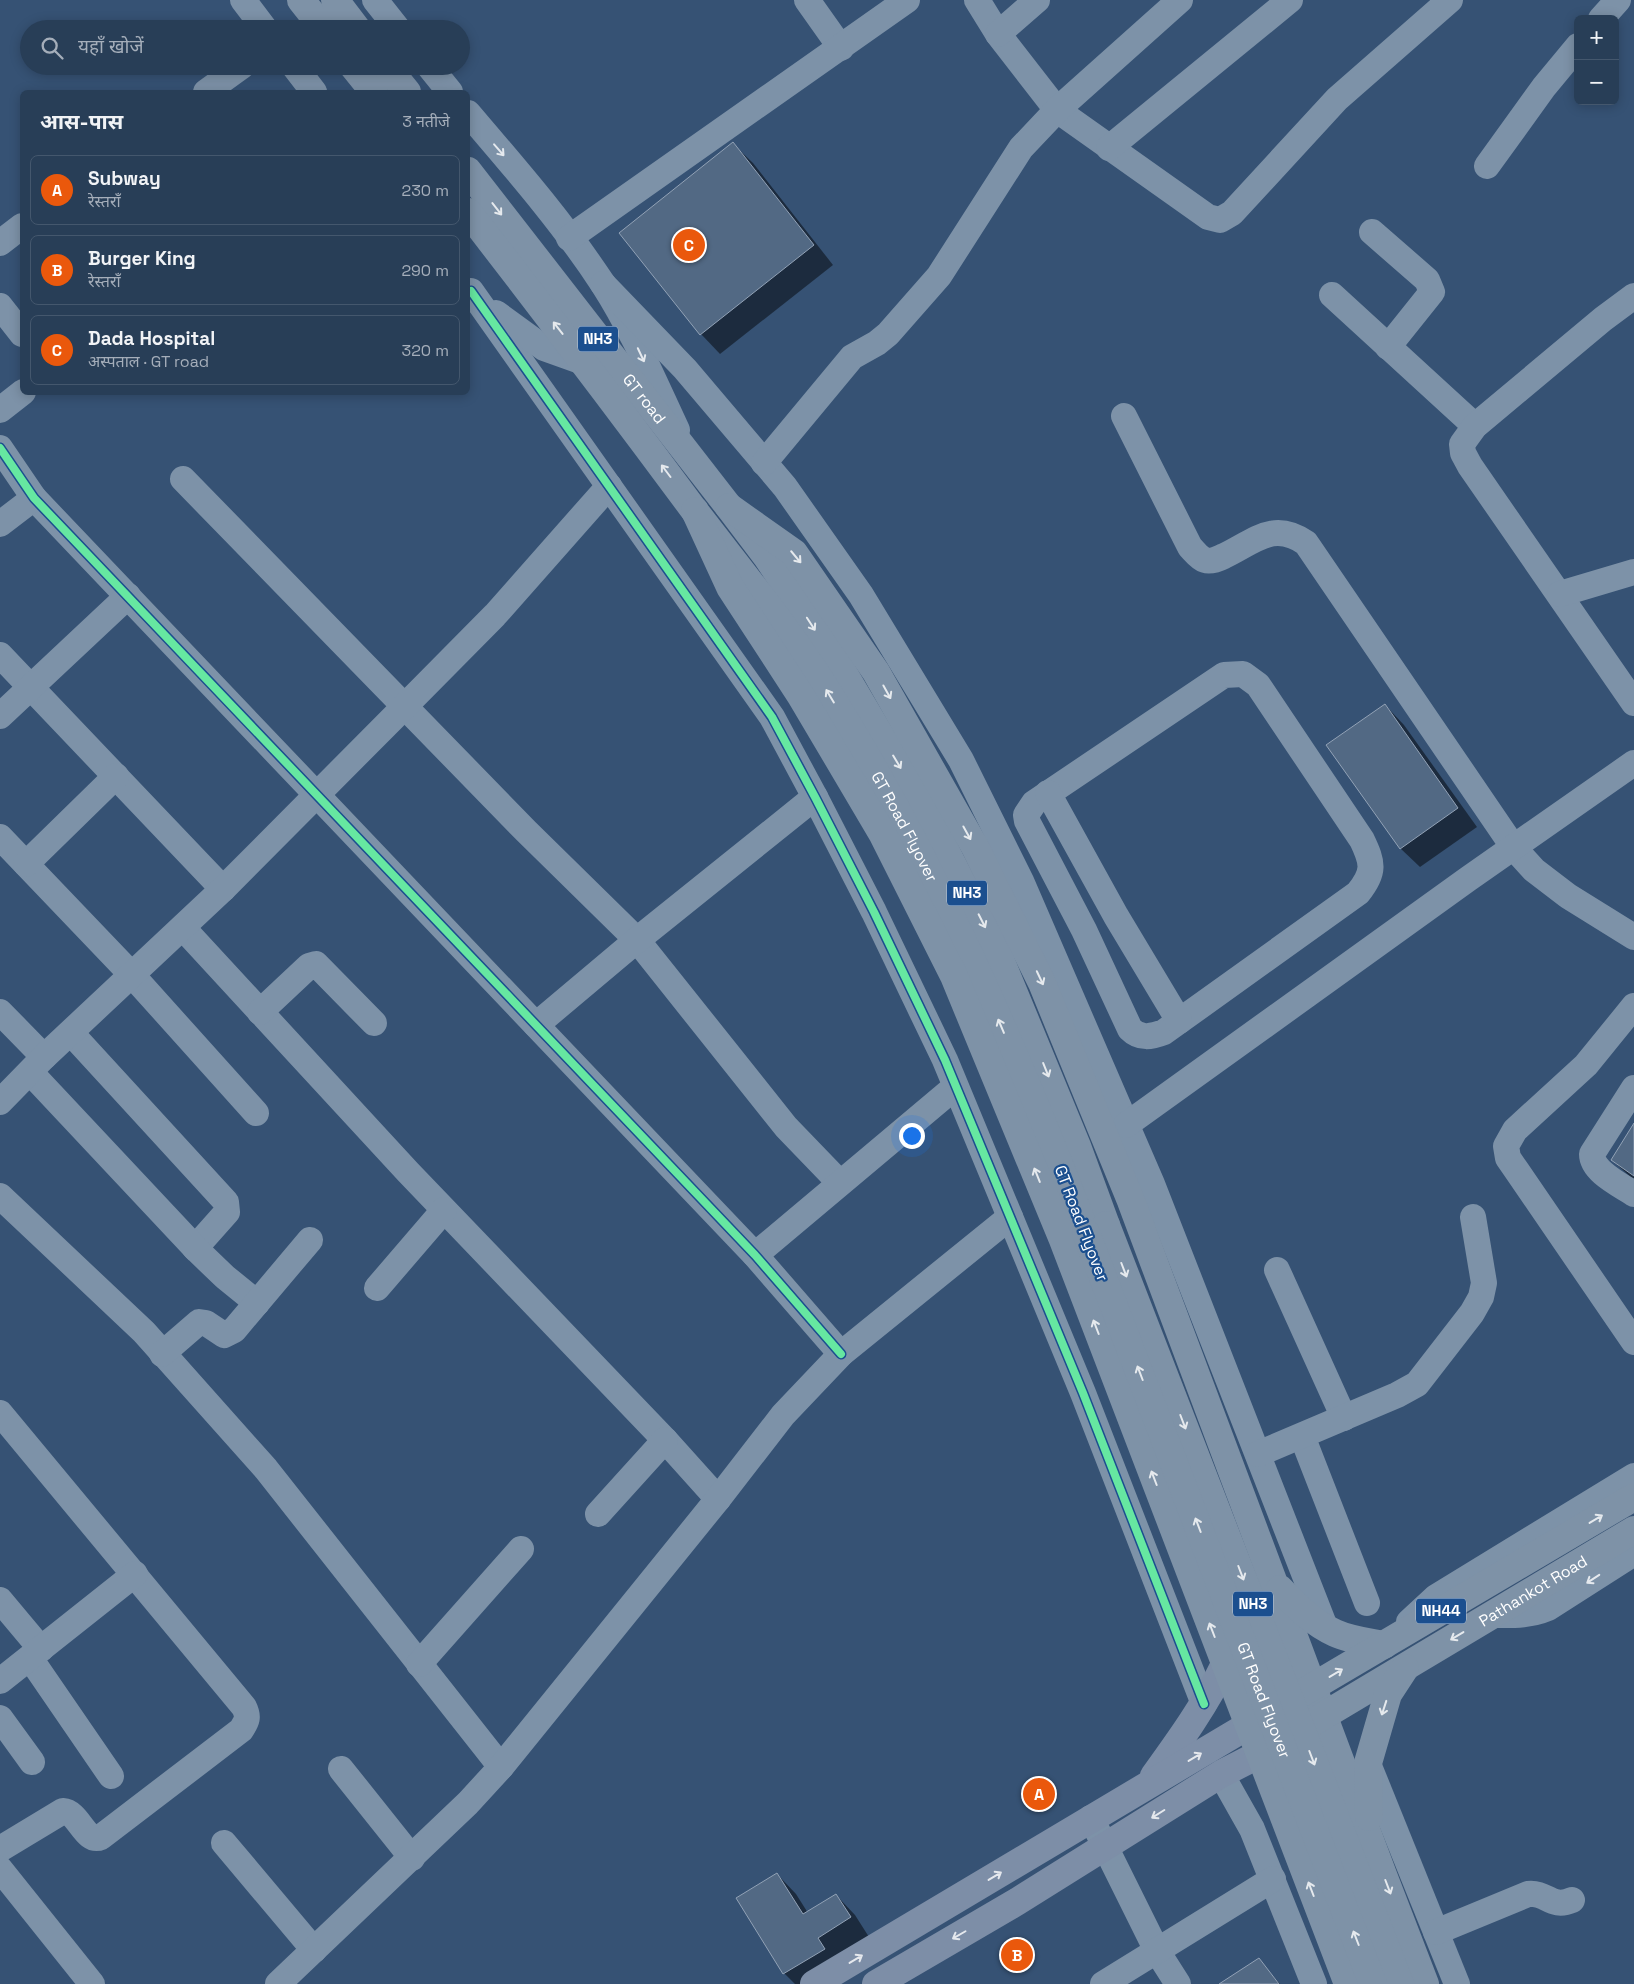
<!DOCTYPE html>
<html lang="hi">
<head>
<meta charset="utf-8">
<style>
	:root { --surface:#283e57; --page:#344961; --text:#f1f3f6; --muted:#a5aeba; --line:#44576d; --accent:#ea580c }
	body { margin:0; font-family:"Space Grotesk","Noto Sans Devanagari",sans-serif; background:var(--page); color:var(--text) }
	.controls { position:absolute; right:15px; top:15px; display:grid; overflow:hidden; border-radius:8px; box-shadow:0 2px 12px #0003 }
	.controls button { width:45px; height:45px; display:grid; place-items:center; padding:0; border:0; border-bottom:1px solid var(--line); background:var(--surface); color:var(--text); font:25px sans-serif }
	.you { position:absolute; left:911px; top:1135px; width:18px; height:18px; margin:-12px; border:4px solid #fff; border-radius:50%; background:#1a73e8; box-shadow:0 0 0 8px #1a73e833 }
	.badge { display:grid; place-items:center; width:32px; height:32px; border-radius:50%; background:var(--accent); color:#fff; font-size:16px; font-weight:700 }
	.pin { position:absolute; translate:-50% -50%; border:2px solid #fff; box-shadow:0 1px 5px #0006 }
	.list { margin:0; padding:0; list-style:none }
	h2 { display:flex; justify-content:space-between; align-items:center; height:65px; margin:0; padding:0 20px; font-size:21px }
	h2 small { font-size:16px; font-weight:400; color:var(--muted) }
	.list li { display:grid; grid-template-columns:32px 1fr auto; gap:15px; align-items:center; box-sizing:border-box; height:70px; margin:0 10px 10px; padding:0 10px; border:1px solid var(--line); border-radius:8px }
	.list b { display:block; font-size:19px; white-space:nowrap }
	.list p { margin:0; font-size:16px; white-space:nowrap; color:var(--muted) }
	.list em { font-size:16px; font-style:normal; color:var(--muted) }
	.icon { flex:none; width:28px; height:28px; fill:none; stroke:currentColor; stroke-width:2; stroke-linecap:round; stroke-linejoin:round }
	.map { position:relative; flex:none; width:1634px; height:1984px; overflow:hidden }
	.search { position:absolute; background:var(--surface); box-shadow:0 2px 12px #0003; left:20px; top:20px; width:450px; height:55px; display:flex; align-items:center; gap:12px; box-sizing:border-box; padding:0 18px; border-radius:28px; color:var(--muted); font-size:19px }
	.panel { position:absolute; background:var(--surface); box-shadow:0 2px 12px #0003; left:20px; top:90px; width:450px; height:305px; border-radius:8px }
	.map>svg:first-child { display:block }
	.shadow { fill:#0007 }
	.building { fill:#526984; stroke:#92a2b6 }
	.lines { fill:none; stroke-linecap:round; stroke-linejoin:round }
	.minor { stroke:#7d92a8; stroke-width:26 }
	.major { stroke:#7d8ea7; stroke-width:28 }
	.highway { stroke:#7e92a7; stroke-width:28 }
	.highway-bridge { stroke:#7e92a7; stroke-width:28 }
	.cycleway-casing { stroke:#1b4f8f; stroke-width:11 }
	.cycleway { stroke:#66e7a1; stroke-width:8 }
	.oneway { stroke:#e5e9ee }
	.oneway2 { stroke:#e5e9ed }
	.oneway3 { stroke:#e5e8ed }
	.labels { text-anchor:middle; stroke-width:4.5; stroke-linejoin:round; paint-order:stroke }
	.shield { fill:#1b4f8f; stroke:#bbcadd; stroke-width:1 }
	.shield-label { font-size:15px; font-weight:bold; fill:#fff }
	.street-label { font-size:16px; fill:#fff; stroke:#1b4f8f }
</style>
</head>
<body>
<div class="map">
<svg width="1634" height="1984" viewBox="0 0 1634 1984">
	<rect width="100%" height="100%" fill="#365274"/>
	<g class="shadow">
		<path d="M733,144l20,19 80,102 -113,89 -19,-20 -80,-101z"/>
		<path d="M1385,705l19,20 73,102 -57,40 -20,-19z"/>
		<path d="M1634,1125v55l-22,-20z"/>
		<path d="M777,1874l19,20 12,19 28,-18 19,20 14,22 -51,47h-23l-11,-11 -46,-75z"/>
		<path d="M1258,1960l22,24h-59z"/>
	</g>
	<g class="building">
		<path d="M733,142l81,103 -114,90 -81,-102z"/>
		<path d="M1385,704l73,104 -58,41 -74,-104z"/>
		<path d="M1634,1123v53l-23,-16z"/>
		<path d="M777,1873l26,41 33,-20 15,23 -33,21 7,11 -42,25 -47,-76z"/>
		<path d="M1259,1958l20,26h-60z"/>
	</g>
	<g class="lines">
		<g class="minor">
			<path d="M243,0l22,29"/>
			<path d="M375,0l23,29"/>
			<path d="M807,0l34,48"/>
			<path d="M977,0l21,34 59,76 151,107 12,3 12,-7 105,-114 113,-99"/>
			<path d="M1601,19l17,-19"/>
			<path d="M998,34l39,-34"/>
			<path d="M294,66l20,26"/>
			<path d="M429,66l21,26"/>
			<path d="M206,92l36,-26"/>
			<path d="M468,113c47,55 95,110 135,171 29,45 51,97 74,146"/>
			<path d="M1109,148l181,-148"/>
			<path d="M1487,166l57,-79 34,-41"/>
			<path d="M1372,232l55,48 5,12 -44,55"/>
			<path d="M569,238l338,-238"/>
			<path d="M0,243l22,-17"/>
			<path d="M603,284l82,85 100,118 76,108 100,165 60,121 131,303 173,443"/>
			<path d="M471,291l301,426 43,80 59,115 71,148 138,333 121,311"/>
			<path d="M1332,295l143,131"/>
			<path d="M1634,296l-31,23 -128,107 -13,18 1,9 7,13 164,237"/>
			<path d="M0,306l22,28"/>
			<path d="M496,313l48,35 42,15"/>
			<path d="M0,410l23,-18"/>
			<path d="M1124,416l66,131c4,4 9,11 15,13 6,2 13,-1 19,-4 30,-14 49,-36 82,-13l208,305 20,22 34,26 66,41"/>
			<path d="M0,448l34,50 721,757 86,99"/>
			<path d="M764,463l88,-106 25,-14 11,-9 51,-58 82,-128 36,-38 123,-110"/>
			<path d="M183,479l343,352 111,109 149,187 54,56"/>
			<path d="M0,524l34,-26"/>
			<path d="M1560,594l74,-22"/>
			<path d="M0,655l223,234"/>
			<path d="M1243,674l15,11 104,155c11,23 13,32 -4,53l-194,139c-13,5 -24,7 -34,-3l-46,-99 -57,-109 -1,-6 8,-12 190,-128z"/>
			<path d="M0,716l128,-120"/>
			<path d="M1048,793l68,123 63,105"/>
			<path d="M0,837l132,138 124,138"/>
			<path d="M26,864l90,-88"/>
			<path d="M183,928l225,244 257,268 53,59"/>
			<path d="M1634,1006l-48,59 -71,65 -9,16 2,12 9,13 117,171"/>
			<path d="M0,1012l44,45"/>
			<path d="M260,1012l49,-46 7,-2 58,59"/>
			<path d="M536,1025l101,-85 178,-143"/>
			<path d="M71,1033l155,169 1,10 -32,36"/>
			<path d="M30,1072l168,179 27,26 32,26"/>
			<path d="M1634,1088l-42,66c0,18 29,31 42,40"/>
			<path d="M0,1102l44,-45 179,-168 181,-182 91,-92 114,-129"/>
			<path d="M1126,1125l342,-246 166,-116"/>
			<path d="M0,1196l144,136 122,137 235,298"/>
			<path d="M755,1255l200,-168"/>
			<path d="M1277,1270l67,148"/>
			<path d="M377,1288l67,-78"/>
			<path d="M162,1354l37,-32 7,1 18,12 10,-5 76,-90"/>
			<path d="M0,1413l244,294c5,10 3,14 -3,23l-140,107c-16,7 -22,-25 -38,-26l-63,38"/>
			<path d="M1302,1436l65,167"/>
			<path d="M1258,1454l139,-59 20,-11 55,-71 9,-16 3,-14 -11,-66"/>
			<path d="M598,1514l67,-74"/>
			<path d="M0,1600l41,49"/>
			<path d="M1493,1615c19,0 36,1 55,-7l86,-55"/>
			<path d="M1409,1622l27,-25 198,-121"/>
			<path d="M30,1658l81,118"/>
			<path d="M419,1664l102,-115"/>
			<path d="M0,1681l135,-107"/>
			<path d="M0,1718l32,44"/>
			<path d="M1369,1766l88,218"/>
			<path d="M341,1769l71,89"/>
			<path d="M1221,1774l31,55 62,155"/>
			<path d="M1091,1818l66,133 21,33"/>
			<path d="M224,1843l90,107"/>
			<path d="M0,1869l92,115"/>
			<path d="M1436,1932l92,-38c19,-2 23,15 44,6"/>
			<path d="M278,1984l190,-181 33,-36 217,-268 65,-84 58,-61 169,-137"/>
			<path d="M1103,1984l170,-105"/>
		</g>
		<g class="major">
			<path d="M1154,1776c26,-36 52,-72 71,-112"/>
			<path d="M814,1984l435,-259"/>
			<path d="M876,1984l142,-83 203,-127 39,-20"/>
		</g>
		<g class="highway">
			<path d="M301,0l23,29"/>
			<path d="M335,0l22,29"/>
			<path d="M353,66l21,26"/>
			<path d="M386,66l21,26"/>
			<path id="s1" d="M468,171l261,336 38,50 74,112 82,138 72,140 82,199 29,79"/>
			<path id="s2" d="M468,212c76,98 152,198 226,298 45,59 93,117 132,179 108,171 188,357 260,544"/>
			<path d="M729,507l65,46 82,119 99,175 67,136 89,218 252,674 42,109"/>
			<path d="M695,511l35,76 71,109 81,137 72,143 109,264 285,744"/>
			<path d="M1280,1589c16,17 33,34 55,44 15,7 33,9 49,12"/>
			<path d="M1297,1696l337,-199"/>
			<path id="s3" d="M1308,1725l326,-195"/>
			<path d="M1369,1817l-1,-54 20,-69 17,-26"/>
		</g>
		<g class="highway-bridge">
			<path d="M1106,1225l294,759"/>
			<path id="s4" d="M1086,1233l287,751"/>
		</g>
		<g class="cycleway-casing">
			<g id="cycleway">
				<path d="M471,291l301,426 43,80 59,115 71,148 138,333 121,311"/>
				<path d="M0,448l34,50 721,757 86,99"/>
			</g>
		</g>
		<use href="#cycleway" class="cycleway"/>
	</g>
	<defs><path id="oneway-shaft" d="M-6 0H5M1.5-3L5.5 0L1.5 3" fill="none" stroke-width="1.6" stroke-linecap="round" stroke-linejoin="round" transform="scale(1.25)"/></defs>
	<g class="oneway">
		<use href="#oneway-shaft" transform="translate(499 150) rotate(49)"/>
		<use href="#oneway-shaft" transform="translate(641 355) rotate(65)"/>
		<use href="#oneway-shaft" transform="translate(1593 1579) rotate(147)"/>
	</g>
	<g class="oneway2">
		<use href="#oneway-shaft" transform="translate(497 209) rotate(52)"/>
		<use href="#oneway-shaft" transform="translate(558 328) rotate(-128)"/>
		<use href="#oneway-shaft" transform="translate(666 471) rotate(-127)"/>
		<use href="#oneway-shaft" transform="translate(796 557) rotate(50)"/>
		<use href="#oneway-shaft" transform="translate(811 624) rotate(57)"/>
		<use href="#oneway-shaft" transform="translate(887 692) rotate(61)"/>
		<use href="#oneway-shaft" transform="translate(830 696) rotate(-121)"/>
		<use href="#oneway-shaft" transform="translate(897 762) rotate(59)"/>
		<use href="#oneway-shaft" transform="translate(967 833) rotate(61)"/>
		<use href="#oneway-shaft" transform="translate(982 921) rotate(63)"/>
		<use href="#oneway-shaft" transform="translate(1040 978) rotate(65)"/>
		<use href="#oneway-shaft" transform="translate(1001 1026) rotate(-113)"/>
		<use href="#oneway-shaft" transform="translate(1046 1070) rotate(68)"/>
		<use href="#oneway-shaft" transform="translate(1037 1175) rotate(-112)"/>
		<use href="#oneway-shaft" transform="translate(1124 1270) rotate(69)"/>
		<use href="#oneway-shaft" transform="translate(1096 1327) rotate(-111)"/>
		<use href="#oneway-shaft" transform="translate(1140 1373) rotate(-111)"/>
		<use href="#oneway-shaft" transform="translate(1183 1422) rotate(69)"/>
		<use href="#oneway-shaft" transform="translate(1154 1478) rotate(-111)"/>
		<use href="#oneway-shaft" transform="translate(1596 1519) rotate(-31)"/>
		<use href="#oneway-shaft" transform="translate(1198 1525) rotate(-111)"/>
		<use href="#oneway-shaft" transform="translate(1241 1573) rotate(69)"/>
		<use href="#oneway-shaft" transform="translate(1212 1630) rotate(-111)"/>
		<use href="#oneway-shaft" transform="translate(1457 1636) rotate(149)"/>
		<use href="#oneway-shaft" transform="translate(1336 1673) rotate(-31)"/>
		<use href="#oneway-shaft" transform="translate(1384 1708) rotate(108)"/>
		<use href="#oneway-shaft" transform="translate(1312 1758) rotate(69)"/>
		<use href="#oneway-shaft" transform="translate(1388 1887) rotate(69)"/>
		<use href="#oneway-shaft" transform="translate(1311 1889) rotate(-111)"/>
		<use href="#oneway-shaft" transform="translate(1356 1938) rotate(-111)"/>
	</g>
	<g class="oneway3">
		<use href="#oneway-shaft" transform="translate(1195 1757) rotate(-31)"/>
		<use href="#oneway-shaft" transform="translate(1158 1814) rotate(148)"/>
		<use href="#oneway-shaft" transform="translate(995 1876) rotate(-31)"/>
		<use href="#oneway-shaft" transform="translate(959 1935) rotate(150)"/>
		<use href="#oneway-shaft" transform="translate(856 1959) rotate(-31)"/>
	</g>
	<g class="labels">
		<g class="shield">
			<rect x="578" y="326.5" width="40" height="25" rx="4"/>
			<rect x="947" y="880.5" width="40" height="25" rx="4"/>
			<rect x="1233" y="1591.5" width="40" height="25" rx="4"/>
			<rect x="1416" y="1598.5" width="50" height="25" rx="4"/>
		</g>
		<g class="shield-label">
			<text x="598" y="344">NH3</text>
			<text x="967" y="898">NH3</text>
			<text x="1253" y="1609">NH3</text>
			<text x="1441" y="1616">NH44</text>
		</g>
		<g class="street-label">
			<text dy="6" stroke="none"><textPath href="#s1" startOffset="288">GT road</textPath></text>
			<text dy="6" stroke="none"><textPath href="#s2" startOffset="755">GT Road Flyover</textPath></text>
			<text transform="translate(1082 1223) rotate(69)" y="6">GT Road Flyover</text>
			<text dy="6" stroke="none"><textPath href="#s3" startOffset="262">Pathankot Road</textPath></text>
			<text dy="6" stroke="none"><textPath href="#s4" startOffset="500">GT Road Flyover</textPath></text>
		</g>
	</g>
</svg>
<div class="controls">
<button>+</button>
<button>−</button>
</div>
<div class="you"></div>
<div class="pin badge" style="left:1039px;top:1794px">A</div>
<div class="pin badge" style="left:1017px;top:1955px">B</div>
<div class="pin badge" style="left:689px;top:245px">C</div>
<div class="search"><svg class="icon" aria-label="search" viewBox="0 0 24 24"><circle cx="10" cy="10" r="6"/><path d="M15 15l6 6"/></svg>यहाँ खोजें</div>
<section class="panel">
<h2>आस-पास<small>3 नतीजे</small></h2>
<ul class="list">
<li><span class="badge">A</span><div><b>Subway</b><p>रेस्तराँ</p></div><em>230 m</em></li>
<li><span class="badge">B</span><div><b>Burger King</b><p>रेस्तराँ</p></div><em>290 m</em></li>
<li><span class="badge">C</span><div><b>Dada Hospital</b><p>अस्पताल · GT road</p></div><em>320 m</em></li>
</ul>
</section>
</div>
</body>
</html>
